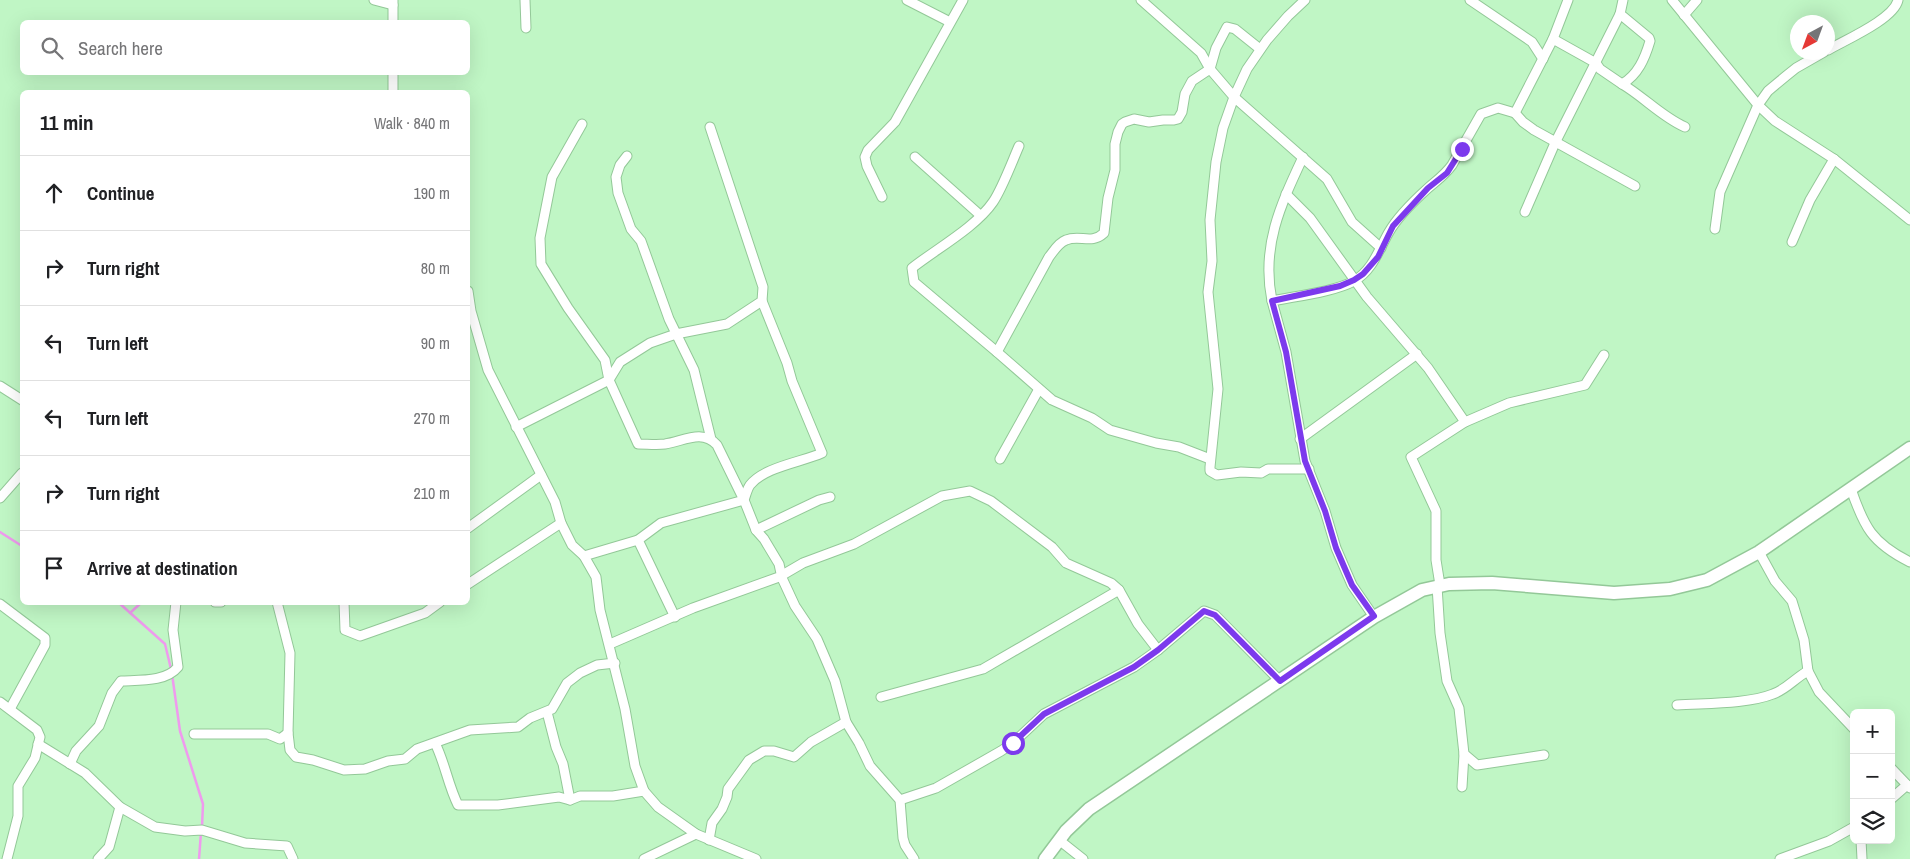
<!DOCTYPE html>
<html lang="en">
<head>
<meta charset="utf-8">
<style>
	:root { --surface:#fff; --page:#f6f6f6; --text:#202124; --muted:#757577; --line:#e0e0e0 }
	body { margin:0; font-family:"Archivo Narrow",sans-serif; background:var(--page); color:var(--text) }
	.controls { position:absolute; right:15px; bottom:15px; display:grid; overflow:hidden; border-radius:8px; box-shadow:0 5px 20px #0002 }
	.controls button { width:45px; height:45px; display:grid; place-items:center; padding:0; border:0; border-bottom:1px solid var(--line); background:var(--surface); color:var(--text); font:25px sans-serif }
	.compass { position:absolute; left:1790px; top:15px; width:45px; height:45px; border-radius:50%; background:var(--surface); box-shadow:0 5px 20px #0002; rotate:221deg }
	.stop { position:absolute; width:15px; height:15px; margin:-11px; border:4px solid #7c3aed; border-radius:50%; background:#fff }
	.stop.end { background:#7c3aed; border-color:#fff; box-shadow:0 1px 5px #0008 }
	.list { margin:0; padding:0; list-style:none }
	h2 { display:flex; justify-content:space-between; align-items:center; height:65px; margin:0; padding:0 20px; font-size:21px }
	h2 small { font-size:16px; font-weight:400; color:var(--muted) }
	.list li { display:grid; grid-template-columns:32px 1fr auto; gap:15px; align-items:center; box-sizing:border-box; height:75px; padding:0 20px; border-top:1px solid var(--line) }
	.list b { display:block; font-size:19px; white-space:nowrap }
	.list em { font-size:16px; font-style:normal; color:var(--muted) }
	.icon { flex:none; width:28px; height:28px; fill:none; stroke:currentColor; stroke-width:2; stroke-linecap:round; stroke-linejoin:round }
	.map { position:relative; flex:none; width:1910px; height:859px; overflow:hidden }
	.search { position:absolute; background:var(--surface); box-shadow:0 5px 20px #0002; left:20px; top:20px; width:450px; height:55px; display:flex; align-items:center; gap:12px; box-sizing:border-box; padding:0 18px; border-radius:8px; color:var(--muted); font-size:19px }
	.panel { position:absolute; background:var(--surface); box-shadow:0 5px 20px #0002; left:20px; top:90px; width:450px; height:515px; border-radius:8px }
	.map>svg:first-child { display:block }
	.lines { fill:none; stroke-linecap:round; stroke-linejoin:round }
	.stream { stroke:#ef9aee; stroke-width:2.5 }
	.minor-casing { stroke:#93c898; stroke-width:11 }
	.secondary-casing { stroke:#93c898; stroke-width:15 }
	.minor { stroke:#fff; stroke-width:9 }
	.secondary { stroke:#fff; stroke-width:12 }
	.route { stroke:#7c3aed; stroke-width:6 }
</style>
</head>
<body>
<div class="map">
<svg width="1910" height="859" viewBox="0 0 1910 859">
	<rect width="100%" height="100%" fill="#c0f6c5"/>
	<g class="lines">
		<g class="stream">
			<path d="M0,532l22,14"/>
			<path d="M118,602l47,42 6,25"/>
			<path d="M130,613l12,-11"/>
			<path d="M172,674l8,57 23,73 -1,23"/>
			<path d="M199,859l2,-27"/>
		</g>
		<g class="minor-casing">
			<g id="minor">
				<path d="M374,0l19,5"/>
				<path d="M393,0v22"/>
				<path d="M525,0l1,28"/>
				<path d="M907,0l43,22"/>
				<path d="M1141,0l60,53 9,16 24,28 93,82 25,43 29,26"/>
				<path d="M1305,0l-17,16 -21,24 -20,29 -13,28 -11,31 -7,34 -6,58 2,41 -4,31 10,97 -8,78v4l7,4 24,-3 20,1 7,-4h41"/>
				<path d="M1470,0l62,42 11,17"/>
				<path d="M1672,0l86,105 17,16 59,38 76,61"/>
				<path d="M1684,15l13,-15"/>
				<path d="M1553,39l43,24 4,6 22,15c16,-9 23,-26 28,-43l-1,-3 -29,-24 3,-14"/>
				<path d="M1828,50c17,-10 66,-31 70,-50"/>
				<path d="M1622,84c22,13 40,33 63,43"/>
				<path d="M393,92v-20"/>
				<path d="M1515,113l8,9 11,8 101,56"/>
				<path d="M582,124l-30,53 -12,61 1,26 27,44 37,52 4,20 29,64c9,0 19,1 27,0 19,-3 37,-15 52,1l27,55 12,30 8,9 15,25 3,14 13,28 22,33 18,42 11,41 13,21 11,23 30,34 3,38 2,7 9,14"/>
				<path d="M1019,146c-7,16 -17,43 -26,56 -17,25 -57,47 -81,66l2,14 83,70 55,48 40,18 18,12 46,13 23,4 31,12"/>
				<path d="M627,156l-7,9 -4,12 2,16 13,36 10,12 28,78 25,51 17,69"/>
				<path d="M915,157l65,58"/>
				<path d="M1286,194l24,24 57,79 61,71 37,54"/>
				<path d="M882,197l-15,-31 -2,-9 3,-7 27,-28 68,-122"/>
				<path d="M1525,212l30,-69 65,-129"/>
				<path d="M1715,229l5,-37 38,-87 10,-14 18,-15 10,-8 28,-16"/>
				<path d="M1792,242l18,-42 24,-41"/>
				<path d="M468,291l3,20 17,59 67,132 6,21 11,22 12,11 12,21 4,33 25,99 10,57 9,25 14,16 38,27 60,25"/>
				<path d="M1272,301c-11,-54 8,-95 31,-144"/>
				<path d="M997,352l52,-95c5,-6 9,-14 17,-17 14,-6 25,5 38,-7l4,-35 7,-28v-26l3,-12 4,-8 3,-2 9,-3 15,3 14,-2h11l4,-1 4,-7 3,-18 7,-13 18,-12 6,-21 11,-21 8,2 25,20"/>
				<path d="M0,386l22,14"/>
				<path d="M516,427l93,-47 11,-18 30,-19 26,-9 51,-10 35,-23 1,-14 -53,-160"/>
				<path d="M1300,439l117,-85"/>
				<path d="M1000,459l39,-70"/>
				<path d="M1851,489c13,38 21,54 59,73"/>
				<path d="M0,498l22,-25"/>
				<path d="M468,528l73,-53"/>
				<path d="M756,530l63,-30 11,-3"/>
				<path d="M638,540l37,77"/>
				<path d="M1759,552l16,29 17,20 12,39 4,31 11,21 35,37"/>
				<path d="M584,556l54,-16 23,-17 83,-23c2,-5 3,-11 6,-15 14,-18 52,-23 72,-32l-30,-72 -5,-18 -25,-62"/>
				<path d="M468,584l93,-61"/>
				<path d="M1440,585l-4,-25v-49l-25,-54 54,-35 44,-19 76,-18 19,-30"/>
				<path d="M1437,586l3,47 7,48 12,27 5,46 -2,33"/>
				<path d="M215,602h6"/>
				<path d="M277,602l13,51 -2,80"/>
				<path d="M344,602l1,28 15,6 65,-23 15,-11"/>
				<path d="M0,604l45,34v7l-35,64"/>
				<path d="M1374,617l-22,-32 -16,-37 -11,-37 -20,-50 -19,-109 -14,-51c24,-5 62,-9 82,-20 19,-11 25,-32 35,-49 8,-14 27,-33 38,-43 9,-8 18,-14 25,-24l29,-51 17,-6 17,5 38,-74 15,-39"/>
				<path d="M610,644l83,-36 86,-31 24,-14 51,-19 88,-48 28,-5 21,10 61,46 14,16 45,20 8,7"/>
				<path d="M881,697l102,-28 136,-79 19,34 20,26"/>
				<path d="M0,702l37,28 3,7 -5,21 -17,28v30l-11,43"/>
				<path d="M1677,705c28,-2 71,-1 96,-11 14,-5 22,-16 35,-23"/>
				<path d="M547,712l9,35 7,17 7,36"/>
				<path d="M194,734h74l12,5 8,-6 2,17 6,7 17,3 31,10 21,-1 23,-8 17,-2 12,-10 53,-19 48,-3 12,-9 22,-9 15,-26 13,-10 17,-8 18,-2"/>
				<path d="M435,743c10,20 13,42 23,62h40l61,-8 11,3 10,-4h33l31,-5"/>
				<path d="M38,744l47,29 35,34 35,20 30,4 17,-1 43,13 42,3 6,13"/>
				<path d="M1464,754l13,11 67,-10"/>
				<path d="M70,764l6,-13 23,-25 13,-33 9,-12c19,-1 45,1 57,-14l-5,-37 3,-28"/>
				<path d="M1891,768l19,20"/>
				<path d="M1891,799l16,-14"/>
				<path d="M900,800l36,-12 65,-37 12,-8 31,-29 90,-47 24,-17 46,-39 11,4 65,66"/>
				<path d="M709,840l3,-17 10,-14 5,-12 1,-8 21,-29 15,-9h10l20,6 17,-15 35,-20"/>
				<path d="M1059,840l24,19"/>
				<path d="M1861,840l1,19"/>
				<path d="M98,859l11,-12 11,-40"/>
				<path d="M644,859l52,-25"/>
				<path d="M1780,859l49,-18 25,-14"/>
			</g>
		</g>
		<g class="secondary-casing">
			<path id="secondary" d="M1045,859l21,-28 23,-22 285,-192 48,-27 27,-6 43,-1 122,10 56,-4 37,-9 52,-28 151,-104"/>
		</g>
		<use href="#minor" class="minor"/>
		<use href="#secondary" class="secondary"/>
	</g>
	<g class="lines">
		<path class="route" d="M1013,743l31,-29 90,-47 24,-17 46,-39 11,4 65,66 94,-65 -22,-31 -16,-37 -11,-37 -20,-50 -19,-109 -14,-51 68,-15 14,-6 9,-6 15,-17 15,-31 35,-38 19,-15 15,-24"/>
	</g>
</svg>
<div class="controls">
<button>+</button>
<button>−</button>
<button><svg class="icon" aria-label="layers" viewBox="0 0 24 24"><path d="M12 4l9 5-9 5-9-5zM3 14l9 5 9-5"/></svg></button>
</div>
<svg class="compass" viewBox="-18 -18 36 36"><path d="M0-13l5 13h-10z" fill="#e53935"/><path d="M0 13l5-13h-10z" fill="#757577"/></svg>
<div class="stop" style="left:1013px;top:743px"></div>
<div class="stop end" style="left:1462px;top:149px"></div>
<div class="search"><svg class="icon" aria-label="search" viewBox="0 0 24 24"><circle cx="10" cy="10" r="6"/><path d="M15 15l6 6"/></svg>Search here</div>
<section class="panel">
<h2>11 min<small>Walk · 840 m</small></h2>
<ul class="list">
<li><svg class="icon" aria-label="ahead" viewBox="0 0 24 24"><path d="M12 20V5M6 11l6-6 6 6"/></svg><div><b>Continue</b></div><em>190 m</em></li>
<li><svg class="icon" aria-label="right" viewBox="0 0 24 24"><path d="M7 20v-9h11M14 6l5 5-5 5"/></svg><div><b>Turn right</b></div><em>80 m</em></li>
<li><svg class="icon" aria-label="left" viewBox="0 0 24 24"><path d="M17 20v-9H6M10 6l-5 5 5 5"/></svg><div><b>Turn left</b></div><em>90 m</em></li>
<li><svg class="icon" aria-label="left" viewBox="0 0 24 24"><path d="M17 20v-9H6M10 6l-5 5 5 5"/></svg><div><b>Turn left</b></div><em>270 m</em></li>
<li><svg class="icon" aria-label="right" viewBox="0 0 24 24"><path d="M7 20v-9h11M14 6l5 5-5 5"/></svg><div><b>Turn right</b></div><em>210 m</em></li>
<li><svg class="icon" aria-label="arrive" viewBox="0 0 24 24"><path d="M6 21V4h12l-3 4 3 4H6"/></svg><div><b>Arrive at destination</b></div></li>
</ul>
</section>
</div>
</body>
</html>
